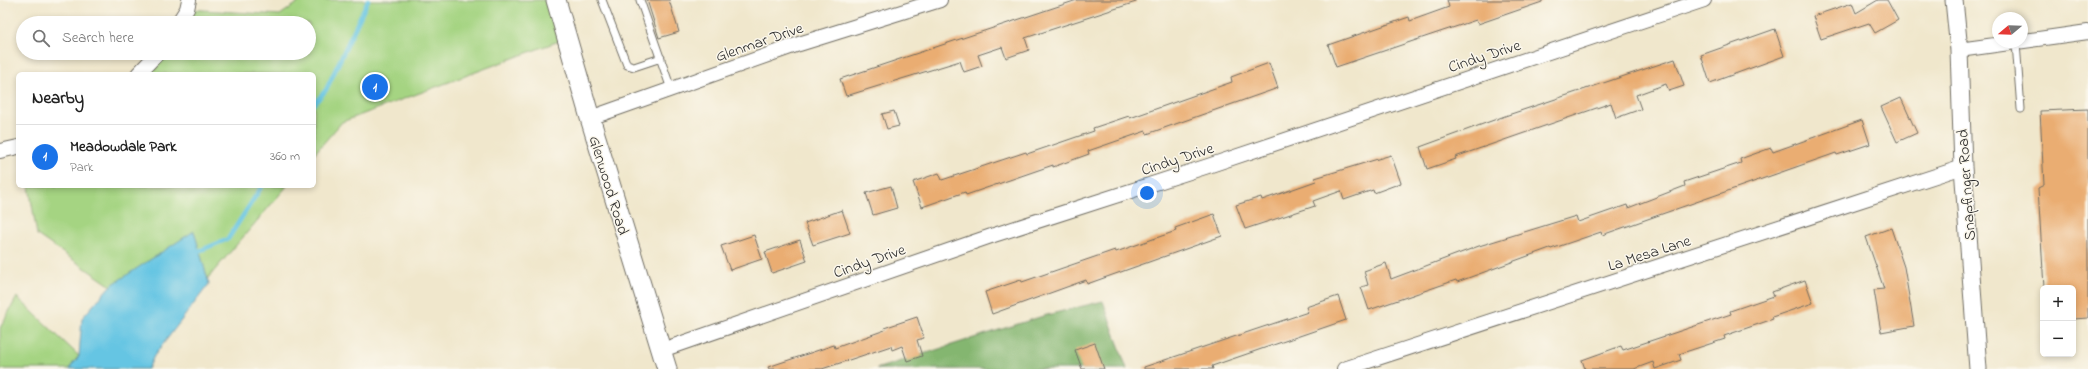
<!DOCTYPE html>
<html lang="en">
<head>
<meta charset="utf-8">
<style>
	:root { --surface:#fff; --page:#f2f2f2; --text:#222; --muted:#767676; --line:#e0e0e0; --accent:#1a73e8 }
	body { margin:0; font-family:"Indie Flower",sans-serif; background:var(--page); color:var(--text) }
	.controls { position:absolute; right:12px; bottom:12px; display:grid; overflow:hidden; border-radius:6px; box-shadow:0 2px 6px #0003 }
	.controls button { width:36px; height:36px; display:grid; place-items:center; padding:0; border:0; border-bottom:1px solid var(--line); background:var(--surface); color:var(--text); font:20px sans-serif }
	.compass { position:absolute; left:1992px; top:12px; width:36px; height:36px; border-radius:50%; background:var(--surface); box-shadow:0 2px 6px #0003; rotate:251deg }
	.you { position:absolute; left:1147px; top:193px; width:14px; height:14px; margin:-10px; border:3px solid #fff; border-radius:50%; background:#1a73e8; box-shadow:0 0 0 6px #1a73e833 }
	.badge { display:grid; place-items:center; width:26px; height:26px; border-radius:50%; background:var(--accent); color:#fff; font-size:13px; font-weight:700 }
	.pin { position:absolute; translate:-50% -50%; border:2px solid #fff; box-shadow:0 1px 4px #0006 }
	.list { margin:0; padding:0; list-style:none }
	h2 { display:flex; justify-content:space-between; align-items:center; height:52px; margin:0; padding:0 16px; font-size:17px }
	h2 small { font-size:13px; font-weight:400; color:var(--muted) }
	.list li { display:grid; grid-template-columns:26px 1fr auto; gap:12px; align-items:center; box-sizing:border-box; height:64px; padding:0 16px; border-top:1px solid var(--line) }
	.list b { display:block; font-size:15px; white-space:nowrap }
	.list p { margin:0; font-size:13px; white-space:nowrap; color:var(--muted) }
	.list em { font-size:13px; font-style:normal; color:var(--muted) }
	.icon { flex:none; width:22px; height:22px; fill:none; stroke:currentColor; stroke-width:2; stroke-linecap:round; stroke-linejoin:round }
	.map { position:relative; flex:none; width:2088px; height:369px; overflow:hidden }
	.search { position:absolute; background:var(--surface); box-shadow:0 2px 6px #0003; left:16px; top:16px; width:300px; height:44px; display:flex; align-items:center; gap:10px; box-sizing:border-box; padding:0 14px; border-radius:22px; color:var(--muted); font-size:15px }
	.panel { position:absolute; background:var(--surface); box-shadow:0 2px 6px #0003; left:16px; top:72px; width:300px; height:116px; border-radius:6px }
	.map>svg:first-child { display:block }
	.green { fill:#a5d482; stroke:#688056 }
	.forest { fill:#84b670; stroke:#58704e }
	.water { fill:#65c5e3; stroke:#487887 }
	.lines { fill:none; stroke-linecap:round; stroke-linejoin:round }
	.stream { stroke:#65c5e3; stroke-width:4.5 }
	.building { fill:#eaad72 }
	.service-casing { stroke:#706d63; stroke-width:9 }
	.minor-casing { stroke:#706d63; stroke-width:16 }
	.tertiary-casing { stroke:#706d63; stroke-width:19 }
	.secondary-casing { stroke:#706d63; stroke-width:21 }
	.service { stroke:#fff; stroke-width:7 }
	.minor { stroke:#fff; stroke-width:14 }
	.tertiary { stroke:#fff; stroke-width:17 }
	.secondary { stroke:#fff; stroke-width:19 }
	.labels { text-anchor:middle; stroke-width:3; stroke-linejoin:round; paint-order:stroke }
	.street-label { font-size:16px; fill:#2b2b2b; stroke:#fbf7ec }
</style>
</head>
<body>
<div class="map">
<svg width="2088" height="369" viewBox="0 0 2088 369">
	<rect width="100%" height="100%" fill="#fbf7ec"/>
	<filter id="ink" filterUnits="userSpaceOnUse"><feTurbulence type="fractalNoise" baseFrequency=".025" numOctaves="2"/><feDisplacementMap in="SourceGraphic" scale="8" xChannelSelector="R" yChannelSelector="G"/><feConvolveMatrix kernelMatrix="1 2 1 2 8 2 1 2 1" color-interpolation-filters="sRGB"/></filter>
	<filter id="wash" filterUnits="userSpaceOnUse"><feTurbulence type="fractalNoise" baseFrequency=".012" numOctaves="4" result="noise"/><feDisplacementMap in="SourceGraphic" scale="16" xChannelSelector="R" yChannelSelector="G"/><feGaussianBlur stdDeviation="0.9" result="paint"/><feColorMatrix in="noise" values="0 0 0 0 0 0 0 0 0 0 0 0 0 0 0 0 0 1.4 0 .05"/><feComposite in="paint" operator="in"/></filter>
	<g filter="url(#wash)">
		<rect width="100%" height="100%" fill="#f0e7cc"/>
		<g class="green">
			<path d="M302,0h252l13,38 -225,84 -28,32v-80h-176l20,-21h151v-30h-131l9,-14 93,6z"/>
			<path d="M29,186h258l-85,99 -72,14 -93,-64z"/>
			<path d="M17,297l62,59 -10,13h-69v-41z"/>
		</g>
		<path class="forest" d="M1103,301l24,68h-251l167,-53z"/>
		<path class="water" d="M194,231l15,53 -55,72 -6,13h-79l10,-13 3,-38 28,-32z"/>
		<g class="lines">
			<g class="stream">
				<path d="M314,104l12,-14 42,-90"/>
				<path d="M194,253l34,-14 34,-53"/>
			</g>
		</g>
		<g id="blocks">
			<g class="building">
				<path d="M647,0h22l10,32 -20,6z"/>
				<path d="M1077,0h58l1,2 -111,36 4,12 -23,8 -4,-11 -24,8 4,11 -18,6 -4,-11 -114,35 -6,-17z"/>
				<path d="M1447,0h95v2l-64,22 -2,-4 -45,15 -95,32 -8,-22 81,-28 1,4 39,-14z"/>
				<path d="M1878,0h9l11,20 -23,13 -6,-10 -48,16 -8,-23 39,-13 4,10z"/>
				<path d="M1775,29l9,27 -74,27 -9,-28z"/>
				<path d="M1675,59l9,27 -15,5 -3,-7 -30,11 5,14 -25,9 -5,-15 -156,54 1,2 -29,10 -7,-22 85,-31z"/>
				<path d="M1269,63l9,25 -131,46 -1,-3 -58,20 1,3 -36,13v-2l-87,30 -1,-3 -43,15 -9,-25 26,-9 3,7 84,-28 1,2 67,-23 -1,-3 36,-12 1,2 102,-36 -1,-5z"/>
				<path d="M1901,98l16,35 -20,9 -16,-35z"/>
				<path d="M2088,109v209l-15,1v-31h-29l-6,-100 6,-3 -4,-74z"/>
				<path d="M894,111l5,15 -12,3 -5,-15z"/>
				<path d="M1862,120l8,24 -33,11 -1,-2 -234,82 -1,-3 -50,17 -1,-1 -93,34 -1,-2 -87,30 -8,-23 7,-2 -4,-14 22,-8 5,16 88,-33 97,-30 2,6 49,-17 1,3 57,-22 -1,-4 57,-19 -1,-4 31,-11 2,4z"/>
				<path d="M1391,155l10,28 -27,10 -1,-3 -29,10 -3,-9 -28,10 2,5 -70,23 -9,-24 25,-8 1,3 54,-19 -1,-3z"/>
				<path d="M891,186l6,22 -24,7 -7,-22z"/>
				<path d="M842,210l8,23 -37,12 -8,-22z"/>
				<path d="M1214,214l8,22 -135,48 -1,-4 -94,34 -7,-22 36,-12 1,2 93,-32 1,2 60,-21 -1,-3z"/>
				<path d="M1891,228l13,39 10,59 -33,6 -7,-42 10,-1 -18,-52z"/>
				<path d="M754,235l8,24 -32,11 -9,-24z"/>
				<path d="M800,240l7,21 -35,12 -7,-21z"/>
				<path d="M1805,280l8,23 -41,14 1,2 -49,17 1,3 -46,15 2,6 -26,9 -2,-7 -19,7h-49l-3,-9 39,-14 2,4 108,-36 -1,-3 44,-15 -2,-4z"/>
				<path d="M1338,296l8,24 -134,46 1,3h-69v-2l164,-55 -2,-5z"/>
				<path d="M917,317l7,21 -7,2 5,16 -15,5 -5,-15 -10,4 -1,-4 -69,23h-53l-1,-2 66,-22 1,3 50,-18 -1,-2z"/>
				<path d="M1095,343l9,26h-22l-7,-19z"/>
			</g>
		</g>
	</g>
	<g filter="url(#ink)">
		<use href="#blocks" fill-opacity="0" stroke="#706d63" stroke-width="1"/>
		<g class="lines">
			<g class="service-casing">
				<g id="service">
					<path d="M602,0l25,65 7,2 27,-9"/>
					<path d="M640,0l31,89"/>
					<path d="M2016,43l5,66"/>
				</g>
			</g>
			<g class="minor-casing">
				<g id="minor">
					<path d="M178,23l9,-14 2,-9"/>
					<path d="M1959,50l129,-18"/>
					<path d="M138,74l20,-21"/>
					<path d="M590,118l209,-74 141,-44"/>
					<path d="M0,151l18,-4"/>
					<path d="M662,350l332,-115 211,-68 499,-167"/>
					<path d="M1344,369l619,-202"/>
				</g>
			</g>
			<g class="tertiary-casing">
				<path id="tertiary" d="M1954,0l5,50 4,117 15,202"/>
			</g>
			<g class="secondary-casing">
				<path id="secondary" d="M556,0l34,118 77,251"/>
			</g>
			<use href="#service" class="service"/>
			<use href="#minor" class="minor"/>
			<use href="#tertiary" class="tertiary"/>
			<use href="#secondary" class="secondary"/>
		</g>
	</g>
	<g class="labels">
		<g class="street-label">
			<text transform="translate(759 41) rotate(-19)" y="6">Glenmar Drive</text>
			<text transform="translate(1484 55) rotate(-18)" y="6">Cindy Drive</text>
			<text transform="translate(1177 158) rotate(-18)" y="6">Cindy Drive</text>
			<text transform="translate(610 185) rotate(73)" y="6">Glenwood Road</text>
			<text transform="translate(1965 185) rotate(-94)" y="6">Snapfinger Road</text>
			<text transform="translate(1649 252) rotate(-18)" y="6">La Mesa Lane</text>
			<text transform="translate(869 260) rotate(-19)" y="6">Cindy Drive</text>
		</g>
	</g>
</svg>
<div class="controls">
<button>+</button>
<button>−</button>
</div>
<svg class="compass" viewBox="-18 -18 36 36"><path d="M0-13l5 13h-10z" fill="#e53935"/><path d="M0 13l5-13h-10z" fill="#767676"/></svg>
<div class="you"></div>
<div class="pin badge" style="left:375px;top:87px">1</div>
<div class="search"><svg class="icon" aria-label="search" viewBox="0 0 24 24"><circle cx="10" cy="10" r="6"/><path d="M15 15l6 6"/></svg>Search here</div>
<section class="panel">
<h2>Nearby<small></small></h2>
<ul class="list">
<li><span class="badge">1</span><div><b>Meadowdale Park</b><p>Park</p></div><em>360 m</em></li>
</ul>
</section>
</div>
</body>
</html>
